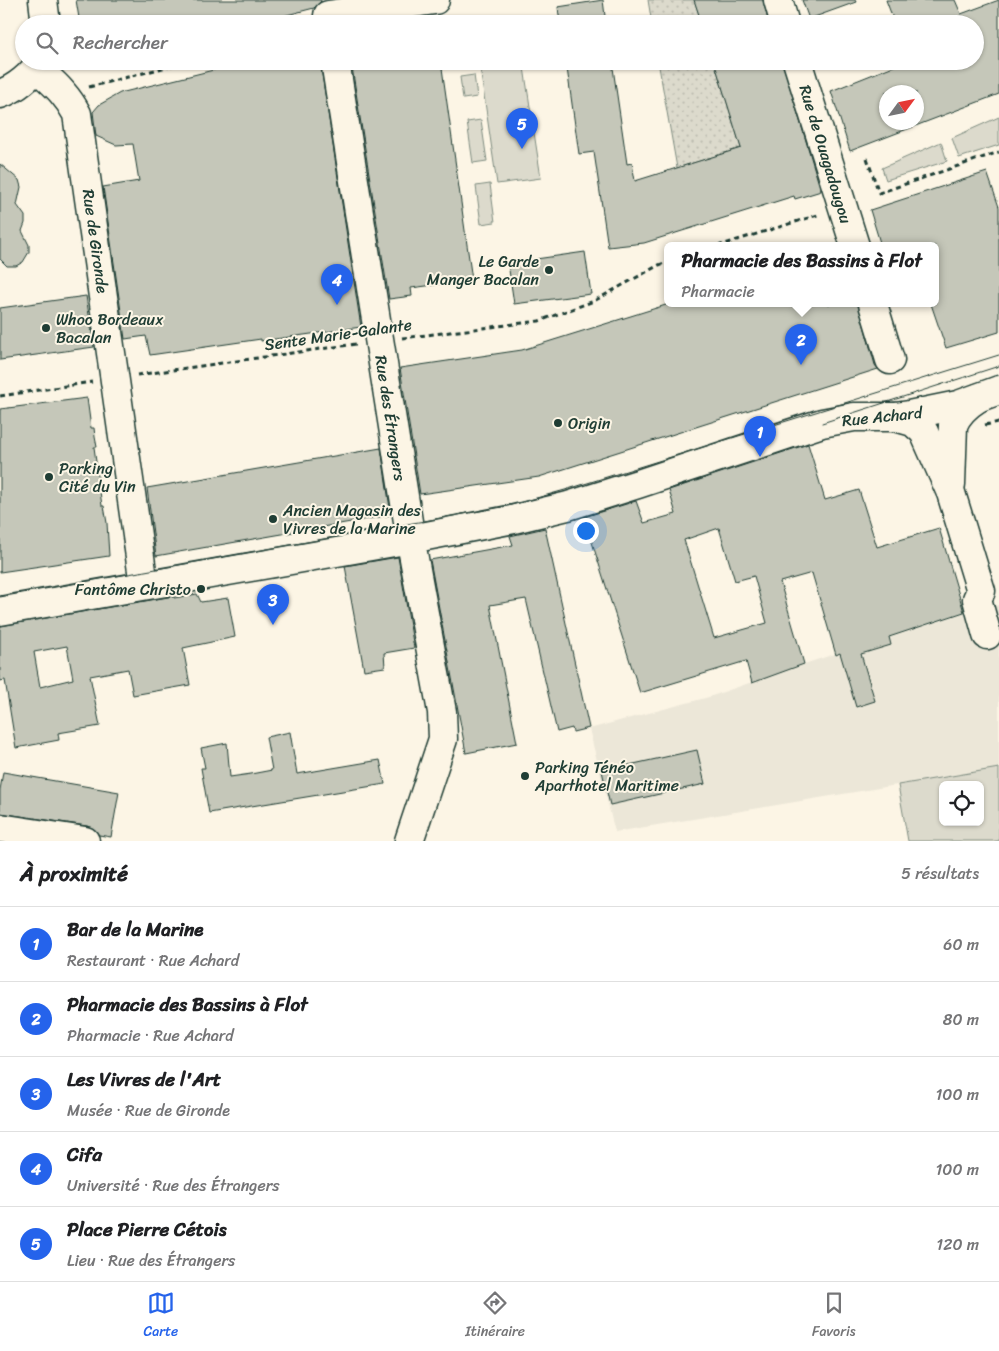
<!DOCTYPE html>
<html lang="fr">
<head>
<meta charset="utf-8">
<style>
	:root { --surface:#fff; --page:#f2f2f2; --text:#202124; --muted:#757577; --line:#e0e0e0; --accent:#2563eb }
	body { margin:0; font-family:Sriracha,sans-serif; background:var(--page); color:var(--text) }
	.controls { position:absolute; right:15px; bottom:15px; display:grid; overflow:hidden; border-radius:8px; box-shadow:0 1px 4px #0004 }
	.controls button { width:45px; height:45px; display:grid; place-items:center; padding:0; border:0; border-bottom:1px solid var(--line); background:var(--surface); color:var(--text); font:25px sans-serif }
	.compass { position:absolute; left:879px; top:85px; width:45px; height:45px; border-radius:50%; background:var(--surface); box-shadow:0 1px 4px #0004; rotate:57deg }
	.you { position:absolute; left:585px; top:530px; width:18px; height:18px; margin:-12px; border:4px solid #fff; border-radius:50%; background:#1a73e8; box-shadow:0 0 0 8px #1a73e833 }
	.badge { display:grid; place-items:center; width:32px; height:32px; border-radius:50%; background:var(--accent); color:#fff; font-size:16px; font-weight:700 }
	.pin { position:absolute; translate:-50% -41px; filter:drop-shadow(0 1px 2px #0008) }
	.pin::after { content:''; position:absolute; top:26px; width:18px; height:15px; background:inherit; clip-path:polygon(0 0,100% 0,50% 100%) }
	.popup { position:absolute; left:664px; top:242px; width:275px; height:65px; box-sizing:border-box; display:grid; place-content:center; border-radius:8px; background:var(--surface); filter:drop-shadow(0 1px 4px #0005); font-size:16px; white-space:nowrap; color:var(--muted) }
	.popup b { font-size:19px; color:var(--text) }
	.popup::after { content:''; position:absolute; left:50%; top:100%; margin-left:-10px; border:10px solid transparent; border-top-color:var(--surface) }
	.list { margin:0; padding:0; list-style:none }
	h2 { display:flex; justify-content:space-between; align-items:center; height:65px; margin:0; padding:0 20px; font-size:21px }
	h2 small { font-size:16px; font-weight:400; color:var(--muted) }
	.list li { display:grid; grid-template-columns:32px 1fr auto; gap:15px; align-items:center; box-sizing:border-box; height:75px; padding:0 20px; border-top:1px solid var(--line) }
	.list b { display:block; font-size:19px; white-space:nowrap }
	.list p { margin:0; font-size:16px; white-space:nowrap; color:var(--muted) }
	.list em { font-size:16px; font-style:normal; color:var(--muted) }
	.icon { flex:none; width:28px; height:28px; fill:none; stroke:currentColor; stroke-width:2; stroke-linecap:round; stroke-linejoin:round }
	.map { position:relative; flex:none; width:999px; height:841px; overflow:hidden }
	.search { position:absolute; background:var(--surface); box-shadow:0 1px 4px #0004; left:15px; right:15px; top:15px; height:55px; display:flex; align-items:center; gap:12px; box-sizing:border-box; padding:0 18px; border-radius:28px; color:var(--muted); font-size:19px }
	.sheet { height:440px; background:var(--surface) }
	nav { display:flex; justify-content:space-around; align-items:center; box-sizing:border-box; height:70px; border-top:1px solid var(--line); background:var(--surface); font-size:14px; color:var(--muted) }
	nav a { display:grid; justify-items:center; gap:2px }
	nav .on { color:var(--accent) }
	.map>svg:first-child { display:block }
	.built { fill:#ece7d8 }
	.green { fill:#dcdacc; stroke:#7e8c80; fill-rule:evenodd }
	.garden { fill:url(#garden-dots); stroke:#7e8c80 }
	.building { fill:#c5c7b9; stroke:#1f3d34; fill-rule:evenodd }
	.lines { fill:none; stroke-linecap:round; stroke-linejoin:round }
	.minor-casing { stroke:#1f3d34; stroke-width:31 }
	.path { stroke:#1f3d34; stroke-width:3; stroke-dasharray:5 4; stroke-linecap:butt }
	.minor { stroke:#fcf5e5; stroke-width:28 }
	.tram { stroke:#1f3d34; stroke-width:1 }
	.poi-dot { fill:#1f3d34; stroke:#fcf5e5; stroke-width:2 }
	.labels { text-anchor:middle; stroke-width:4; stroke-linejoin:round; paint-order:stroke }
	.street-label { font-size:16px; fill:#1f3d34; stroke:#fcf5e5 }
	.poi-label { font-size:16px; fill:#1f3d34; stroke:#fcf5e5; text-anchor:start }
</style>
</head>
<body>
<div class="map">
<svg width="999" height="841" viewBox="0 0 999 841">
	<defs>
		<pattern id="garden-dots" width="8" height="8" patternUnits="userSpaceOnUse" patternTransform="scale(1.25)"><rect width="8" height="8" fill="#dcdacc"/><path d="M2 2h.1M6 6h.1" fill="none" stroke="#bcbcb0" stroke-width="1.8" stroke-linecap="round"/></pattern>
	</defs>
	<rect width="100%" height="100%" fill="#fcf5e5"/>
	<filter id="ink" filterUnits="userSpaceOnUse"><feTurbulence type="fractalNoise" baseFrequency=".02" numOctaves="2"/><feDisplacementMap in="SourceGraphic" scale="10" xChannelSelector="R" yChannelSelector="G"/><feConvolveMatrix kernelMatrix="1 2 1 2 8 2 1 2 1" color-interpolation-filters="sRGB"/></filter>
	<g filter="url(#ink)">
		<path class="built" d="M999,605v163l-384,64 -26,-103 120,-32 95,-33 161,-52z"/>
		<g class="green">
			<path d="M517,18l1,6h-43z"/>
			<path d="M479,61h44l18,117 -44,6z"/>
			<path d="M474,75l3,22 -14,2 -3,-22z"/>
			<path d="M999,117v28l-40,13 -7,-20z"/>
			<path d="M481,120l6,41 -14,2 -6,-41z"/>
			<path d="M941,142l6,19 -61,19 -4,-12z"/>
			<path d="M490,184l5,38 -14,2 -5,-38z"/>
			<path d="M999,768v73h-91l-10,-56zM943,785h37v37h-37z"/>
		</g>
		<g class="garden">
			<path d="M648,0h46l8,24h-50z"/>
			<path d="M658,61h56l27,87 -64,20z"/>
		</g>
		<g class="building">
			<path d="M76,0h245v1l-7,7 -62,16h-172z"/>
			<path d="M603,0l3,24h-46l-2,-17z"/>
			<path d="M694,0h69l6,24h-67z"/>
			<path d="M802,0h53l1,2 -47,17z"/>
			<path d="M886,0h69l6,14 38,-14v94l-149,57 -19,-60 75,-30h69v-37h-80zM886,92h30v30h-30z"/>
			<path d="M250,61h70l41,266 -100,14v-2l-111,16 -4,-19 -21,3 -22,-152 36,-6 -6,-37 -17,1 -20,-9 -3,-24 6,-7 21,-12z"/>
			<path d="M351,61h90l31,219 -61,8 1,8 -23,3z"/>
			<path d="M566,61h46l15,103 5,-1 3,18 106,-33 -27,-87h68l39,130 -26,8 -1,-3 -150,47 -36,4 -14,-95 -15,2z"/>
			<path d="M0,164l19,16 2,7 -4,18 8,11v7l-3,8 7,14v7l-6,10 -7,4h-9l-7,-7z"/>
			<path d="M987,172l12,35v125l-53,16 -15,-44h4v-58h-54l-11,-36z"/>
			<path d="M585,252l6,42 -77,10 -6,-41z"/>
			<path d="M86,296l8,51 -94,13v-52z"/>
			<path d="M669,304h189l17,61 3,4 -339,108 -119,17 -20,-126 122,-18z"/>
			<path d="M87,398l4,30h3l1,9 2,10h-3l8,59h2l3,17 2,33 -109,16v-163z"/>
			<path d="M808,444l17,56 34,-10 18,57 62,-19 25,84 -75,25 2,8 -30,9 14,47 -19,6 -16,-54 -4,2 -24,-82 -32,9 24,82 -52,19 -6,-22 -106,32 -56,-176 52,-16 8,22 32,-9 -7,-24zM719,528l16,53 19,-5 13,47 -53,15 -30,-98z"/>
			<path d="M381,448l10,67 -235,41 -9,-68z"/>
			<path d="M545,528l44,200 -16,4 -1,-4 -15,4 -31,-133 -36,6 27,138 -51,10 -36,-193 83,-15 -3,-9z"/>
			<path d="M398,557l16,91 -30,5 1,14 -21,3 -19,-104z"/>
			<path d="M197,594l4,8 27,-4 7,39 -52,11 7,37 -57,10 -5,-26 -38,7 10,50 -42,7 1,7 -43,8 -11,-68 -5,1v-55l174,-30v2zM67,646l6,33 -33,8 -6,-35z"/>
			<path d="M290,732l7,42 83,-14 5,24 -176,29 -8,-45h4l-4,-20 26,-5 3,34 21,-3 21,-4 -6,-33z"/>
			<path d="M697,750l8,34 -95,21 -8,-34z"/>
			<path d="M3,772l116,20 -8,45 -12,-2 -5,-6 -7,-3 -87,-13v-23z"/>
		</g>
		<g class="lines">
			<g class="minor-casing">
				<g id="minor">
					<path d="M43,0l3,24"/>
					<path d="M778,0l7,24"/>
					<path d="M328,15l107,-15"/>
					<path d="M335,61l78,492 29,159 1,27 -34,102"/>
					<path d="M797,61l58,185"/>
					<path d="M37,68c16,15 29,25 40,46 23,157 45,314 67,471"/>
					<path d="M0,94c15,-5 33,-19 40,-33"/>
					<path d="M873,304l17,56"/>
					<path d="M895,417l18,5 11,10 3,7 24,54 30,98 -4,8 10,36"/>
					<path d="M951,484l2,-59c5,-12 14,-20 25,-27"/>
					<path d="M0,611l411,-72 103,-20 54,-13 70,-22 184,-61 32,-6h41l14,-2 49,-10 41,-15"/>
					<path d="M0,828l85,13"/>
				</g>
			</g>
			<g class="path">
				<path d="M89,87l101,-26"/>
				<path d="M867,158l12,35 120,-41"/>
				<path d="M718,246l103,-32"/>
				<path d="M402,338l137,-17 55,-20 65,-36 8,-3"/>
				<path d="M137,375l219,-31"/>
				<path d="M0,396l92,-14"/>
				<path d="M985,425l14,-3"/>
			</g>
			<use href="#minor" class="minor"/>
			<g class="tram">
				<path d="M822,423l177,-57"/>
				<path d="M0,597l508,-91 57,-16 434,-135"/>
			</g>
		</g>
	</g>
	<g class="poi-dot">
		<circle cx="549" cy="270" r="5"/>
		<circle cx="46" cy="328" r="5"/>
		<circle cx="558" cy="423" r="5"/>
		<circle cx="49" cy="477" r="5"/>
		<circle cx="273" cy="519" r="5"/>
		<circle cx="201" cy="589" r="5"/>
		<circle cx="525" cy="776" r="5"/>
	</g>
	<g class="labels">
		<g class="street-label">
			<text transform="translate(826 154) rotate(73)" y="6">Rue de Ouagadougou</text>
			<text transform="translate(96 241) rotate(82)" y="6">Rue de Gironde</text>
			<text transform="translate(338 334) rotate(-8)" y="6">Sente Marie-Galante</text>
			<text transform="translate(882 416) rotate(-6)" y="6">Rue Achard</text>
			<text transform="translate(391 418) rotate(81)" y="6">Rue des Étrangers</text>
		</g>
		<g class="poi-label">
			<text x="539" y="267" text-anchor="end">Le Garde<tspan x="539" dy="18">Manger Bacalan</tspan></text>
			<text x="56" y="325">Whoo Bordeaux<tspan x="56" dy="18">Bacalan</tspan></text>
			<text x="568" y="429">Origin</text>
			<text x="59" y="474">Parking<tspan x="59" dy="18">Cité du Vin</tspan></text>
			<text x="283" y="516">Ancien Magasin des<tspan x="283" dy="18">Vivres de la Marine</tspan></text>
			<text x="191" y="595" text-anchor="end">Fantôme Christo</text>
			<text x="535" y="773">Parking Ténéo<tspan x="535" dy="18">Aparthotel Maritime</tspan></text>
		</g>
	</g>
</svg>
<div class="controls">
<button><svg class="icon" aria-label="locate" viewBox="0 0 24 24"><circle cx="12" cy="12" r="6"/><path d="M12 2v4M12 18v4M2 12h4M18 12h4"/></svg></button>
</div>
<svg class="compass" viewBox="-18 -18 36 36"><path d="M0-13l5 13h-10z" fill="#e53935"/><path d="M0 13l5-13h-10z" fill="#757577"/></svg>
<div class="you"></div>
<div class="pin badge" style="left:760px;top:457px">1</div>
<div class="pin badge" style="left:801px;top:365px">2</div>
<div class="popup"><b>Pharmacie des Bassins à Flot</b>Pharmacie</div>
<div class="pin badge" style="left:273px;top:625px">3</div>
<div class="pin badge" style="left:337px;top:305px">4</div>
<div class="pin badge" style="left:522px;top:149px">5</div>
<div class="search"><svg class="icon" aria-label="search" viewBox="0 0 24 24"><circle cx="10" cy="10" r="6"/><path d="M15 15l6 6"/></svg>Rechercher</div>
</div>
<section class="sheet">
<h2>À proximité<small>5 résultats</small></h2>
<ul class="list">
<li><span class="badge">1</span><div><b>Bar de la Marine</b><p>Restaurant · Rue Achard</p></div><em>60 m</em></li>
<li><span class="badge">2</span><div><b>Pharmacie des Bassins à Flot</b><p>Pharmacie · Rue Achard</p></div><em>80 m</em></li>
<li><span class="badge">3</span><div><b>Les Vivres de l'Art</b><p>Musée · Rue de Gironde</p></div><em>100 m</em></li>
<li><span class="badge">4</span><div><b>Cifa</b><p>Université · Rue des Étrangers</p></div><em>100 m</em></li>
<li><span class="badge">5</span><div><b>Place Pierre Cétois</b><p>Lieu · Rue des Étrangers</p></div><em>120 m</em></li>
</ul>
</section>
<nav>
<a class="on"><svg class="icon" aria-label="map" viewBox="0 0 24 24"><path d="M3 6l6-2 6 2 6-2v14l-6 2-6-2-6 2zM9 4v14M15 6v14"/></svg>Carte</a>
<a><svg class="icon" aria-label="directions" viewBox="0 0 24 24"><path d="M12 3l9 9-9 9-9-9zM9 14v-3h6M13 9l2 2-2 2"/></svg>Itinéraire</a>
<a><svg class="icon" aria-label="saved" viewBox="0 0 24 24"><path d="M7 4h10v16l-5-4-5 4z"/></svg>Favoris</a>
</nav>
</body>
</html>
